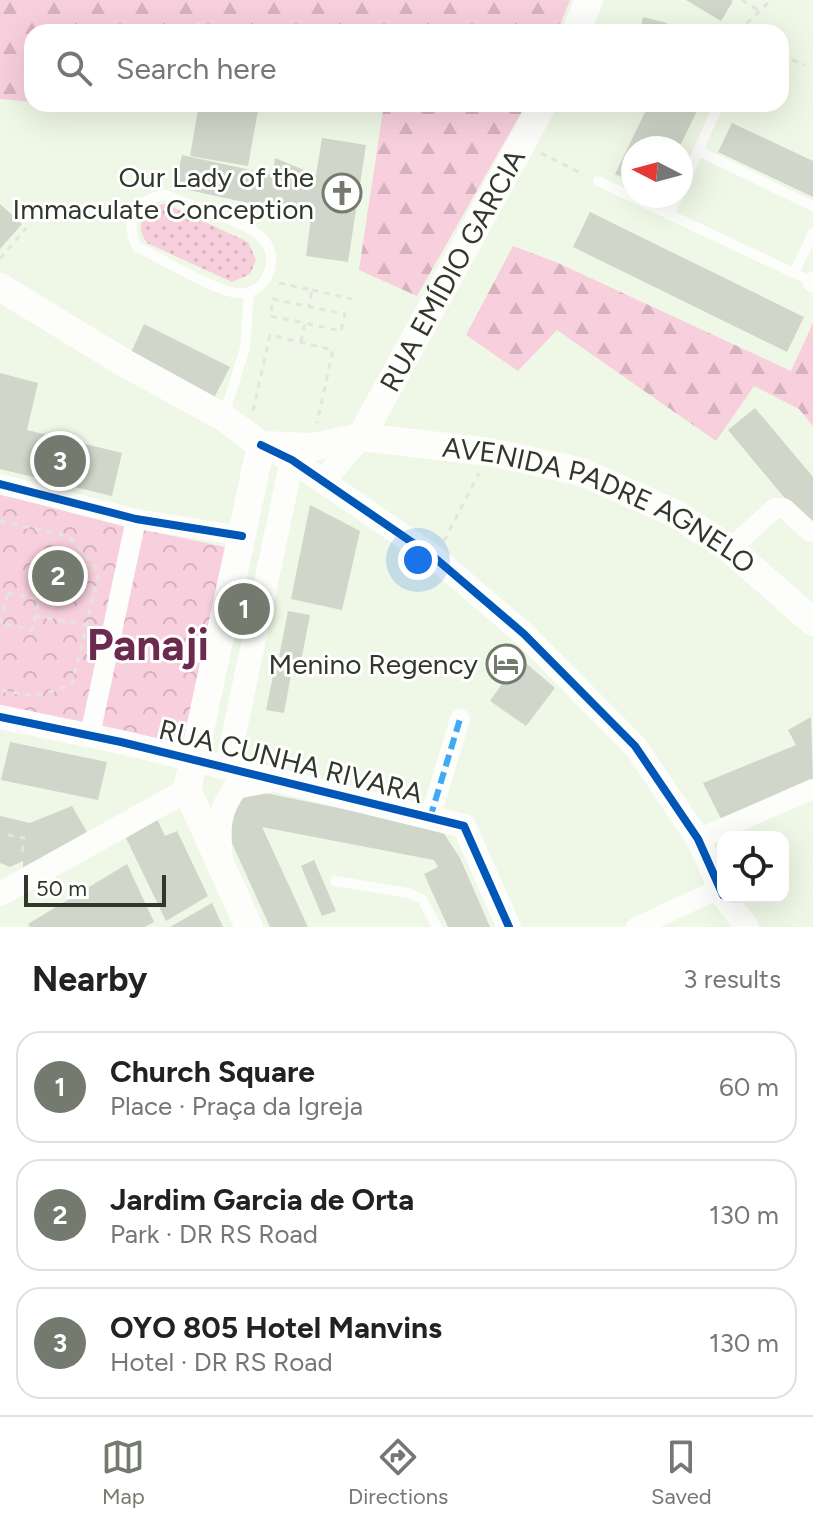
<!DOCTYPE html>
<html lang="en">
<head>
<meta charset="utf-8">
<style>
	:root { --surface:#fff; --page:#f6f6f6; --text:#222; --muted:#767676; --line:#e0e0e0; --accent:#747a6d }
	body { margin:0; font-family:Figtree,sans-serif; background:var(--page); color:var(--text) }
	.controls { position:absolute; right:24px; bottom:24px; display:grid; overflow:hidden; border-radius:16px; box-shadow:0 8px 32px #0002 }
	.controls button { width:72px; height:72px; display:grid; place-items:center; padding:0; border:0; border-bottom:2px solid var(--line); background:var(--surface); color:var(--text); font:40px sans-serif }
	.compass { position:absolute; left:621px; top:136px; width:72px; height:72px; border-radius:50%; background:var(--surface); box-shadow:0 8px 32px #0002; rotate:276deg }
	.scale { position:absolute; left:24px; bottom:20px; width:142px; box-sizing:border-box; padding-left:8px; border:4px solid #32372c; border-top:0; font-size:22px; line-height:28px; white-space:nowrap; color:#32372c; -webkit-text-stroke:6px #fff; paint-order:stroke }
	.you { position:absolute; left:418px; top:560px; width:28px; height:28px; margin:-20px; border:6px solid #fff; border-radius:50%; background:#1a73e8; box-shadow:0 0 0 12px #1a73e833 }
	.badge { display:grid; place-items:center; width:52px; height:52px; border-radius:50%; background:var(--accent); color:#fff; font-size:26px; font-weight:700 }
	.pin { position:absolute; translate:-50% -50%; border:4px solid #fff; box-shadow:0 2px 8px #0006 }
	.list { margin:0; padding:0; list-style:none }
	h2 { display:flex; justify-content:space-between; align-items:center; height:104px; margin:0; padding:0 32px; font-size:34px }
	h2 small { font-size:26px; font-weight:400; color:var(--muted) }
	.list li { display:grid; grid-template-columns:52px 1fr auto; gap:24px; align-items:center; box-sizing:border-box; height:112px; margin:0 16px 16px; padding:0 16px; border:2px solid var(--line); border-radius:24px }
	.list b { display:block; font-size:30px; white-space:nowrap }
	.list p { margin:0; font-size:26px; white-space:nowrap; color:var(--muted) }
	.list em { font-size:26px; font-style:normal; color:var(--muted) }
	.icon { flex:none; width:44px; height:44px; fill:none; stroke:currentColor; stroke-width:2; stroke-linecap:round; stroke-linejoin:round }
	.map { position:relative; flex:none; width:813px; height:927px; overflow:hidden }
	.search { position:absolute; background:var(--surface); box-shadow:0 8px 32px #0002; left:24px; right:24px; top:24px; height:88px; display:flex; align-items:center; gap:20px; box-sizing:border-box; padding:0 28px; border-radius:24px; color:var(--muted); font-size:30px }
	.sheet { height:488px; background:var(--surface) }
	nav { display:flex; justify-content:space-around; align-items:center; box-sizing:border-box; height:112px; border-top:2px solid var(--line); background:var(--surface); font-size:22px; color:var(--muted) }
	nav a { display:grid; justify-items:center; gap:4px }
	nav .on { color:var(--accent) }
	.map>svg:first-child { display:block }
	.grass { fill:url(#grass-dots) }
	.forest { fill:url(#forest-firs) }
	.park { fill:url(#park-crowns) }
	.building { fill:#d0d6c9 }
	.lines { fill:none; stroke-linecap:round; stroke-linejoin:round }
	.path { stroke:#e3e5e0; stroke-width:3; stroke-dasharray:6 6; stroke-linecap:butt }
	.service { stroke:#fdfefb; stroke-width:10 }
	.minor { stroke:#fdfefb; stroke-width:20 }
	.tertiary { stroke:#fdfefb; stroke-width:24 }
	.secondary { stroke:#fdfefb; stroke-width:28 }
	.quiet { stroke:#3fa9f5; stroke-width:6; stroke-dasharray:12 6; stroke-linecap:butt }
	.cycleway-casing { stroke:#fff; stroke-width:13 }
	.cycleway { stroke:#0057b8; stroke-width:8 }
	.labels { text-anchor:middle; stroke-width:6; stroke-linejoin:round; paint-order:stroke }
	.poi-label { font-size:28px; fill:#32372c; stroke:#fff; text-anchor:end }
	.street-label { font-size:28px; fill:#32372c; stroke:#fff }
	.town-label { font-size:44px; font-weight:bold; fill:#6a2b4e; stroke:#fff }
</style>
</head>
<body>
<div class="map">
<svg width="813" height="927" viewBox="0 0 813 927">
	<defs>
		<pattern id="grass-dots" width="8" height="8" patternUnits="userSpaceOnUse" patternTransform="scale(2)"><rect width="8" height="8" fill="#f8cfdd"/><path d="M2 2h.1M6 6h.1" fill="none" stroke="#d5b2be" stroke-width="1.8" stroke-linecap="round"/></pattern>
		<pattern id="forest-firs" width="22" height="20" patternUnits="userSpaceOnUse" patternTransform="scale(2)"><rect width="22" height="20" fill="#f8cfdd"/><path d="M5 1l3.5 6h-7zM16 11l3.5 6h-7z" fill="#d5b2be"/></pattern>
		<pattern id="park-crowns" width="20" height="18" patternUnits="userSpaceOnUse" patternTransform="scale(2)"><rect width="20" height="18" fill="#f8cfdd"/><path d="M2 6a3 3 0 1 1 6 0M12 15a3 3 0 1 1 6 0" fill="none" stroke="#d5b2be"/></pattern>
	</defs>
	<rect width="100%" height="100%" fill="#eff7e6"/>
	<path class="grass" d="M166,204l82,38 8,18 -6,14 -18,8 -85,-39c-14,-18 -3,-38 19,-39z"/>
	<g class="forest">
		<path d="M0,0h570l-13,32h-337l-22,-9 -18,9h-148v70l-32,-3z"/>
		<path d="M384,104h142l-109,192 -58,-26z"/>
		<path d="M513,246l45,17 233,108 22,-48v103l-14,-17 -45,-23 -38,55 -159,-111 -39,41 -52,-36z"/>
	</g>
	<g class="park">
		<path d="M0,495l128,28 -43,201 -85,-18z"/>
		<path d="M144,530l86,18 -42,196 -87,-17z"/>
	</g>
	<g class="building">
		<path d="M686,0h45l2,1 -12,20z"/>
		<path d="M643,17l24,6 -2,9h-25z"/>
		<path d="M199,104l59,6 -10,56 -58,-10z"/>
		<path d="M649,104l50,3 -20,41h-46v35l-18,-9z"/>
		<path d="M732,123l81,38v36l-95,-45z"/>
		<path d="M322,138l44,7 -18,117 -42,-6 6,-46 -21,-5 -2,7 -114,-25 7,-32 91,20 2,-17 41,17z"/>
		<path d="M0,204l22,20 -22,25z"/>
		<path d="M590,212l214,105 -17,35 -214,-105z"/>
		<path d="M144,324l86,43 -16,31 -84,-43z"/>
		<path d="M0,373l38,10 -11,47 95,23 -10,43 -112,-27z"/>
		<path d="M755,408l58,69v55l-85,-102z"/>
		<path d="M310,505l50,26 -18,79 -51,-11z"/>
		<path d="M288,611l22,4 -9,46 -22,-4z"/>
		<path d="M520,658l35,30 -29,38 -36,-25z"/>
		<path d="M275,666l17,3 -8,44 -18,-3z"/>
		<path d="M811,717l2,63 -92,39 -18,-36 93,-38 -8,-15z"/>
		<path d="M10,742l97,20 -9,38 -97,-20z"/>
		<path d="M265,793l176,36 19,29 30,69h-42l-24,-53 14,-7 -4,-7 -172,-33 46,100h-38l-39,-86 -2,-19 11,-22 8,-5z"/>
		<path d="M72,806l16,28 -65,34v-7l-13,6 -10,-4v-47l30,7z"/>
		<path d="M157,819l8,17 12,-5 31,65 -42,25 -40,-83z"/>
		<path d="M314,860l22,51 -14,5 -21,-50z"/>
		<path d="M127,864l27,58 -9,5h-115l-2,-3z"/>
		<path d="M212,903l11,24h-53z"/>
	</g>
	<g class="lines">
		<g class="path">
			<path d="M742,0l16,10"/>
			<path d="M706,32h1"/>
			<path d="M738,32l33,-32"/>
			<path d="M781,56l24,9"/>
			<path d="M541,153l43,22"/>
			<path d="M0,259l26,-31"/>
			<path d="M279,283l33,7 -3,16"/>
			<path d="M312,290l40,9"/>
			<path d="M301,342l4,-19 -35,-7 3,-17 72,15 -4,17 -36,-8"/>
			<path d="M253,411l17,-76 63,15 -16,73"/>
			<path d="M0,521l68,15 31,36 -27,113 -36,11 -36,-6"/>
			<path d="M444,541l35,-68"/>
			<path d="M8,593l31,6 -7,31 -32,-7z"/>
			<path d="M35,616l59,10"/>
			<path d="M8,835l16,3 -2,19"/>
		</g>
		<g class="service">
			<path d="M698,151l115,55"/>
			<path d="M598,181l215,101"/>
			<path d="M681,189l38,-85"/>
			<path d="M166,195c22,10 80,27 95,42 22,20 6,59 -24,56 -23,-2 -76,-35 -100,-46 -13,-26 -1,-49 29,-52z"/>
			<path d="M669,215l9,-19"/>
			<path d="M794,273l19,-40"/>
			<path d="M224,415l21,-67 4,-56"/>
			<path d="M335,881l73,12 14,6 15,28"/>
		</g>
		<g class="minor">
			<path d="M813,281v2"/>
			<path d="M0,484l136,35 106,17"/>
			<path d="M730,549l45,-41h9l26,24"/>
			<path d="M90,735l46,-216"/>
			<path d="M430,818l30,-99"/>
			<path d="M698,839l115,-50"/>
			<path d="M636,927l83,-38"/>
		</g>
		<g class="tertiary">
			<path d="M264,446l28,14 143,98 89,76 111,112 63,93 25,56"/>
			<path d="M323,481l38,-44"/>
			<path d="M0,717l121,25 343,84 45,101"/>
			<path d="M227,767l65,-307"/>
			<path d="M221,858c-3,-29 -3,-47 15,-71l31,-6"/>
			<path d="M0,894l187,-104"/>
			<path d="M724,897l23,30"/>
		</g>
		<g class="secondary">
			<path d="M576,32l13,-32"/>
			<path d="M0,287l121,74 102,56 38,28"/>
			<path id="s1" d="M361,437l182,-333"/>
			<path id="s2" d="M261,445l51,2 49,-10 129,15 92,20 94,42 54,35 83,73"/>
			<path d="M249,927l-62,-137 74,-345"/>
		</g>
		<path class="quiet" d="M430,818l30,-99"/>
		<g class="cycleway-casing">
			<g id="cycleway">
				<path d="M261,445l31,15 143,98 89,76 111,112 63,93 25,56"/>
				<path d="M0,484l136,35 106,17"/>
				<path d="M0,717l121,25 343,84 45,101"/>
			</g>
		</g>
		<use href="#cycleway" class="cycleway"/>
	</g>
	<defs>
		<g id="church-ring" transform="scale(2)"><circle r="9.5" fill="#fff" stroke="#747a6d" stroke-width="1.5"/><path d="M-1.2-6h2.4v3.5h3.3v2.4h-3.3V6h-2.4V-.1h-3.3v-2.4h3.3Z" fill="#747a6d"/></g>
		<g id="hotel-ring" transform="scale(2)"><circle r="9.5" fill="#fff" stroke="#747a6d" stroke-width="1.5"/><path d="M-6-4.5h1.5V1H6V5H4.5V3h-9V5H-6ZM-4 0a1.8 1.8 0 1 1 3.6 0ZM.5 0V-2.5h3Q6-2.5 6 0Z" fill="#747a6d"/></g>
	</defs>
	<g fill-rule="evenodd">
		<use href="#church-ring" x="342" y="193"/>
		<use href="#hotel-ring" x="506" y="664"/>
	</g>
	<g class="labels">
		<g class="poi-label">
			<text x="314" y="187">Our Lady of the<tspan x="314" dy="32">Immaculate Conception</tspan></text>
			<text x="478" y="674">Menino Regency</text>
		</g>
		<g class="street-label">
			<text dy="10" stroke="none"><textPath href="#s1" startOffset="190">RUA EMÍDIO GARCIA</textPath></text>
			<text dy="10" stroke="none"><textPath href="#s2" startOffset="352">AVENIDA PADRE AGNELO</textPath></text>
			<text transform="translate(291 761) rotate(14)" y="10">RUA CUNHA RIVARA</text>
		</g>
		<g class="town-label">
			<text x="148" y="660">Panaji</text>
		</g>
	</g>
</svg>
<div class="controls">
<button><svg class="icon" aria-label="locate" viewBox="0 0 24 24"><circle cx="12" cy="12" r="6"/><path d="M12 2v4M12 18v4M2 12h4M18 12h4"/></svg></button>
</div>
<svg class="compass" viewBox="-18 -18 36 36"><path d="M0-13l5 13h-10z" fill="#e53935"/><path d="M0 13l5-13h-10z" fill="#767676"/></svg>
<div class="scale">50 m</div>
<div class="you"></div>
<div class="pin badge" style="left:244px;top:609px">1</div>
<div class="pin badge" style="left:58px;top:576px">2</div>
<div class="pin badge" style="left:60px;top:461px">3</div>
<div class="search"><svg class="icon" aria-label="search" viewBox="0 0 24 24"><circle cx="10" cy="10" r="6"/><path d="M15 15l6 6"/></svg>Search here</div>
</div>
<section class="sheet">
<h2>Nearby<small>3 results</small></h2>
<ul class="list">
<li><span class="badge">1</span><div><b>Church Square</b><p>Place · Praça da Igreja</p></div><em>60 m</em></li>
<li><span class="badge">2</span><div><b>Jardim Garcia de Orta</b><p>Park · DR RS Road</p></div><em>130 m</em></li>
<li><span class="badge">3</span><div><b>OYO 805 Hotel Manvins</b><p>Hotel · DR RS Road</p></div><em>130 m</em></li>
</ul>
</section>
<nav>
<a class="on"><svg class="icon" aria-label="map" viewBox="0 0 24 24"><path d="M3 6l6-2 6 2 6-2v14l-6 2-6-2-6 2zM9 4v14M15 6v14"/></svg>Map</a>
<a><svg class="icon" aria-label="directions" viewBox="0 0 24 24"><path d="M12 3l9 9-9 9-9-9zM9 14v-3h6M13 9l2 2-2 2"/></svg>Directions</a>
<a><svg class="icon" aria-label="saved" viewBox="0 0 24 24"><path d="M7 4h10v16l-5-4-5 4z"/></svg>Saved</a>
</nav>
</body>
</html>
